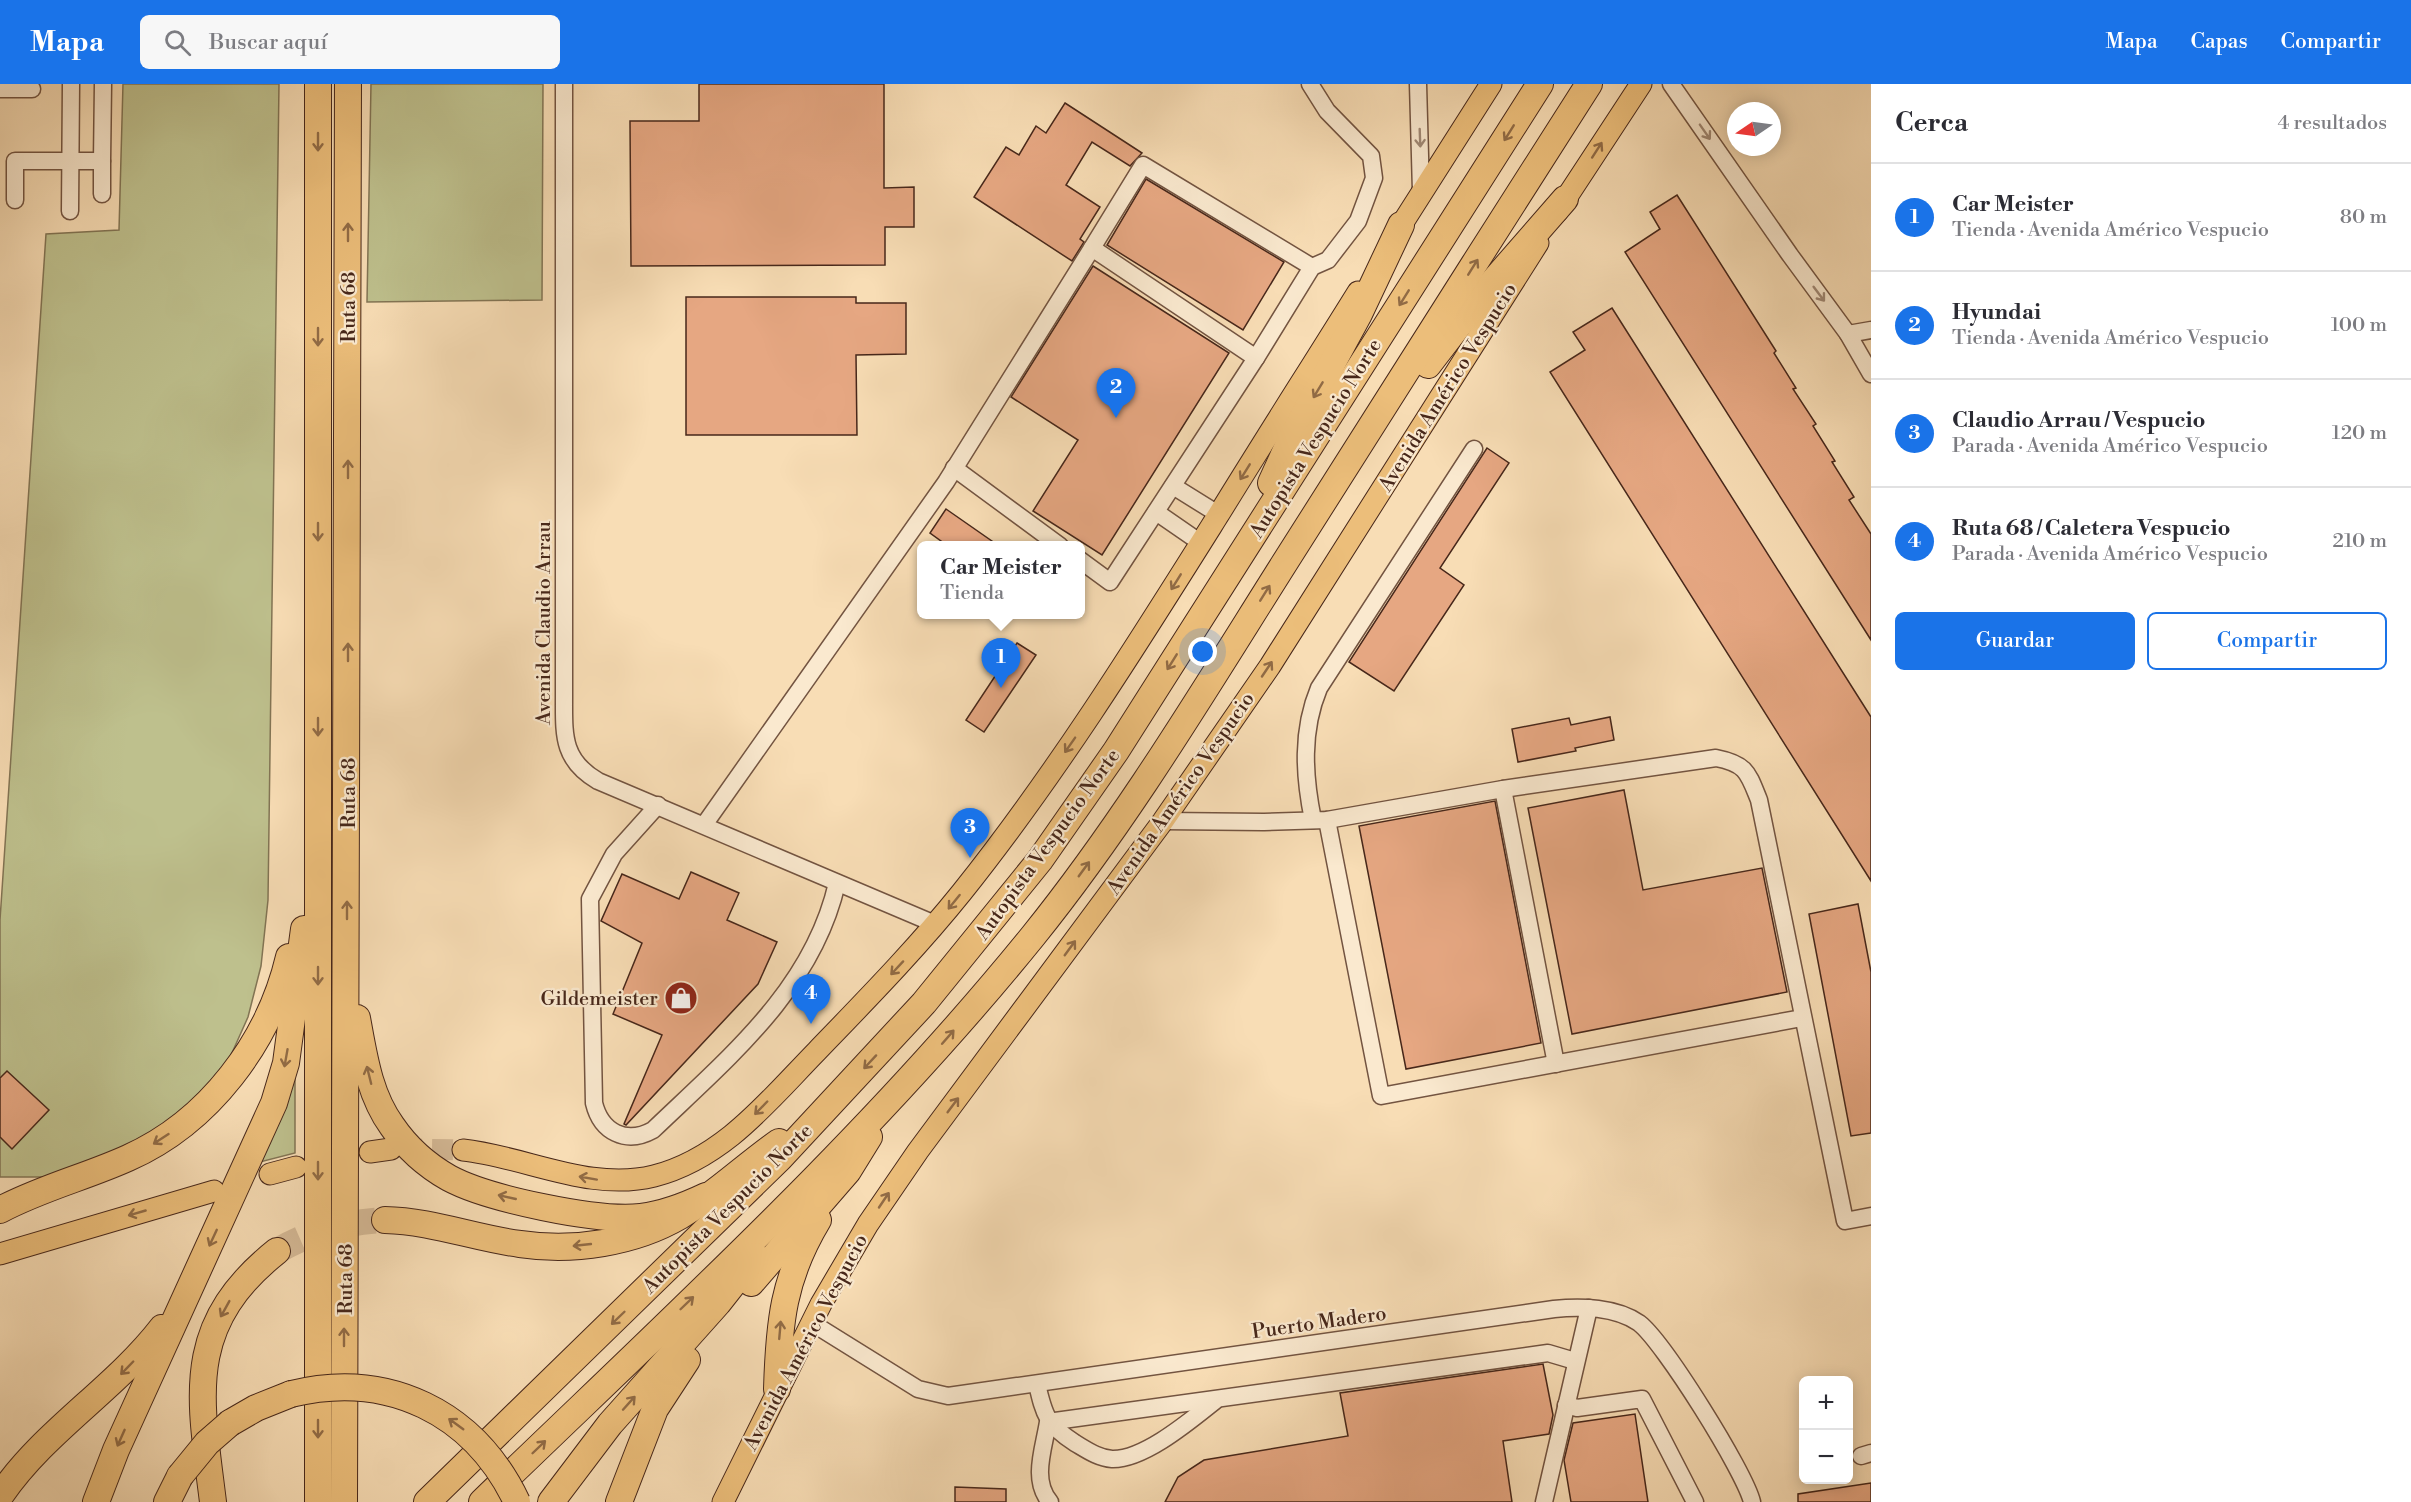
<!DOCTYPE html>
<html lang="es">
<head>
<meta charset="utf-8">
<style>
	:root { --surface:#fff; --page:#f7f7f7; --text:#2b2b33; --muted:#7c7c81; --line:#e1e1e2; --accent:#1a73e8 }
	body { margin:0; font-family:"Libre Bodoni",serif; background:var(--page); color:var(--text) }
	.controls { position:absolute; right:18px; bottom:18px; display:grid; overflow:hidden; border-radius:9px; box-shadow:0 3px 15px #0003 }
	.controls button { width:54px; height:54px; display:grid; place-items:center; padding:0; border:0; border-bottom:2px solid var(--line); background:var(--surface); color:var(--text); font:30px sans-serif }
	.compass { position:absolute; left:1727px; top:18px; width:54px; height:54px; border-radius:50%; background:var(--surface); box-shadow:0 3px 15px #0003; rotate:257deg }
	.you { position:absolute; left:1203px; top:568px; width:21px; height:21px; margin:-15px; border:4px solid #fff; border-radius:50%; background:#1a73e8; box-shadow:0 0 0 9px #1a73e833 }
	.badge { display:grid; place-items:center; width:39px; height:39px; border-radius:50%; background:var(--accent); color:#fff; font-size:20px; font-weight:700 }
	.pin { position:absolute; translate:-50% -50px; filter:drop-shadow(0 2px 3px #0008) }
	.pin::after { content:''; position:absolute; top:32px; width:21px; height:18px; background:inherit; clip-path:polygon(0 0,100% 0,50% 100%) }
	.popup { position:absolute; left:917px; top:457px; width:168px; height:78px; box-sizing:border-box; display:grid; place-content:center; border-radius:9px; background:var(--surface); filter:drop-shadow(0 2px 4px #0005); font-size:20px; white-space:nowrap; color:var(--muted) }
	.popup b { font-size:22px; color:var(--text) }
	.popup::after { content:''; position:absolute; left:50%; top:100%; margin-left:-12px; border:12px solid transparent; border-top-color:var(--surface) }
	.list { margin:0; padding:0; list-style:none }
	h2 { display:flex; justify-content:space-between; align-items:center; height:78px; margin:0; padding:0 24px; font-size:26px }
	h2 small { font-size:20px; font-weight:400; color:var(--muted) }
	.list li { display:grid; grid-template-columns:39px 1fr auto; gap:18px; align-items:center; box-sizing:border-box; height:108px; padding:0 24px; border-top:2px solid var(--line) }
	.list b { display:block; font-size:22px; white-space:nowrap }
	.list p { margin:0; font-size:20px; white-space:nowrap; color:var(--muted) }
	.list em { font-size:20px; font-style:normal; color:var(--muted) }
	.actions { display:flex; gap:12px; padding:18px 24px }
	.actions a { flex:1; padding:14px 0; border:2px solid var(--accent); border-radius:9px; text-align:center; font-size:21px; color:var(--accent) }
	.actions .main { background:var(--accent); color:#fff }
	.icon { flex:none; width:33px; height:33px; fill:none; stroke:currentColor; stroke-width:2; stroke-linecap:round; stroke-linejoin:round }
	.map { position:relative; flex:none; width:1871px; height:1418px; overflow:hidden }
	header { display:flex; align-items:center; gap:36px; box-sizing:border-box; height:84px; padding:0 30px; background:var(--accent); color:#fff }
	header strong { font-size:28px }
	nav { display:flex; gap:33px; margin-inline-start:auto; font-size:21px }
	.search { width:420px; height:54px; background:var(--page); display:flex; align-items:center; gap:15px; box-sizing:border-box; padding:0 21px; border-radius:9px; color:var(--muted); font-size:22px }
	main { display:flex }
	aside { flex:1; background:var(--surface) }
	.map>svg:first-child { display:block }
	.green { fill:#bec08d; stroke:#827454; stroke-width:1.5 }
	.building { fill:#e6a782; stroke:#47271a; stroke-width:1.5 }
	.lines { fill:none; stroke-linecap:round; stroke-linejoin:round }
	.major-tunnel { stroke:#d5b996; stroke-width:21; stroke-dasharray:21 10; stroke-linecap:butt }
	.highway-tunnel { stroke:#d5b996; stroke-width:26; stroke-dasharray:26 13; stroke-linecap:butt }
	.minor-casing { stroke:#735441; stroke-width:19 }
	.major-casing { stroke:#47271a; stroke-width:23 }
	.highway-casing { stroke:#47271a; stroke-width:28 }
	.minor { stroke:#fae9cf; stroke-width:16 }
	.major { stroke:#ecbe7a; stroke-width:21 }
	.highway { stroke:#ecbe7a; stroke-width:26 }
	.highway-bridge-casing { stroke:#47271a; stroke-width:28; stroke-linecap:butt }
	.highway-bridge { stroke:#ecbe7a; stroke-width:26 }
	.oneway { stroke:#a08874 }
	.oneway2 { stroke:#916b45 }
	.labels { text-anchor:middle; stroke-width:4.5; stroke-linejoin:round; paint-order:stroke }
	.street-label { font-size:20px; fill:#47271a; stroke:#fae9cf }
	.poi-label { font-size:20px; fill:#47271a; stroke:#fae9cf; text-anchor:end }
</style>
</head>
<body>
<header>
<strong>Mapa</strong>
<div class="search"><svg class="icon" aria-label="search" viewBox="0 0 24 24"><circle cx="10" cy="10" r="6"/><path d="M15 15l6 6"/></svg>Buscar aquí</div>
<nav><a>Mapa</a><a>Capas</a><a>Compartir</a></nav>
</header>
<main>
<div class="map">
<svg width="1871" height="1418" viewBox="0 0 1871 1418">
	<rect width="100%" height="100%" fill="#f8ddb5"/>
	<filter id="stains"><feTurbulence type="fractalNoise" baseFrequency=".00333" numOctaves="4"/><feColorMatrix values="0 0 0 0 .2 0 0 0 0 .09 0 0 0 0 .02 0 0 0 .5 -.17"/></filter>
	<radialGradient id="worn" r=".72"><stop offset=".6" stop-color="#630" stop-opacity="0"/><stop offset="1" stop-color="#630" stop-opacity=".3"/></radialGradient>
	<g class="green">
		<path d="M123,0h156l-11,816 -7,66 -13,51 -21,47 -61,64 -96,49h-70v-257l46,-686 73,-4z"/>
		<path d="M371,0h172l-1,216 -175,2z"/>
		<path d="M295,983v86l-35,9z"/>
	</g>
	<g class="building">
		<path d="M699,0h185v104l30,-1v40h-29v38l-254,1 -1,-145h69z"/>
		<path d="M1065,19l77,50 -12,13 -38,-24 -26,43 34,22 -20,32 4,3 -12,19 -98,-64 32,-50 13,8 17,-29 10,7z"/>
		<path d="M1146,95l138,83 -41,68 -136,-85z"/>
		<path d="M1677,111l99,156 -2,2 22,35 -3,1 23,35 -3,2 22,35 -3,1 22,35 -5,3 22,34v106l-246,-388 35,-23 -10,-17z"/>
		<path d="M1093,182l136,87 -127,202 -69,-44 45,-71 -67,-43z"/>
		<path d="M686,213h170v6h50v51l-50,1 1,80h-171z"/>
		<path d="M1612,224l259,409v164l-321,-509 35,-22 -12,-18z"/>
		<path d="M1487,364l22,15 -69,105 24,17 -70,106 -45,-29z"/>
		<path d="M946,425l53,37h-51l-18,-13z"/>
		<path d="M1017,559l19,12 -52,77 -18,-12z"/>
		<path d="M1610,633l4,23 -39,8 1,3 -58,11 -6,-33 57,-11 2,7z"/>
		<path d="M1624,706l19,100 119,-22 25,124 -215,42 -44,-226z"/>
		<path d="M1495,717l46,242 -135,26 -47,-243z"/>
		<path d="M691,788l48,21 -12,27 50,22 -19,42 -132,141 -2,-1 38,-89 -49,-21 29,-71 -41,-22 21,-47 57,25z"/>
		<path d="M1858,820l13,68v161l-20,3 -42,-222z"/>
		<path d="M7,987l42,39 -37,39 -12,-12v-59z"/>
		<path d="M1543,1280l10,51 -4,19 -46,7 9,61h-347l13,-25 26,-17 144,-24 -8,-43z"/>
		<path d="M1635,1330l13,88h-77l-7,-42 9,-37z"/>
		<path d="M1871,1399v19h-73v-8z"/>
		<path d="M955,1403l51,2v13h-51z"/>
	</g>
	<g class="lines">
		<path class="major-tunnel" d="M401,1065l62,1"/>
		<path class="highway-tunnel" d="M277,1167c35,-20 69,-29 108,-31"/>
		<g class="minor-casing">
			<g id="minor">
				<path d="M564,0v614c0,37 -2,62 34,83l337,143"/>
				<path d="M1418,0l3,108"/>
				<path d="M1671,0l119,171 58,79 23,40"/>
				<path d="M0,5h32"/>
				<path d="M102,77l1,-77"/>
				<path d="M15,116v-39h87v33"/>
				<path d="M70,127l1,-127"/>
				<path d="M1092,164l51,-83 169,102"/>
				<path d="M1848,250l23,-4"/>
				<path d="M954,384l106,78"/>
				<path d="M1173,402l45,28"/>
				<path d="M1156,428l45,31"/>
				<path d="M1080,476l30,22 146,-224"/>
				<path d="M1503,705l53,275"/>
				<path d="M658,721l-44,49 -24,45 4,204c7,29 32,42 59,27 75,-72 160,-141 184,-247"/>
				<path d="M1313,736c-9,-44 -12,-89 6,-132l155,-239"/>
				<path d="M1327,736l54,276 421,-78"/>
				<path d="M1163,737l101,1 63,-2 176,-31 213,-31c31,6 32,15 43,42l86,421 26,-5"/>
				<path d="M704,741l242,-343 146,-234 164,110 56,-91 16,-7 30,-39 16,-43 -3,-22 -44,-45 -17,-27"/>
				<path d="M812,1239l106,66 30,7 606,-87c27,-3 62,-2 85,14 24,18 106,149 113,179"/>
				<path d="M1037,1300c7,31 10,41 38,59 12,7 23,15 37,16 32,1 79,-39 103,-58"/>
				<path d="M1566,1321l11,3 65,-9 53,103"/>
				<path d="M1861,1372l10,-3"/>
				<path d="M1050,1418c-19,-22 -6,-54 -2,-80l500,-69 27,8"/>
				<path d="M1544,1418l45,-194"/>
			</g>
		</g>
		<g class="major-casing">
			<g id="major">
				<path d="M1557,128l84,-128"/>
				<path d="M1393,154l98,-154"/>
				<path d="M463,1066c64,7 127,42 191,26 70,-18 115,-76 163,-125 50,-52 100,-103 145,-159 95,-119 176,-249 257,-378 46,-75 93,-148 139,-222"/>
				<path d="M370,1068l21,-3"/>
				<path d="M270,1090l26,-7"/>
				<path d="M0,1170l214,-63"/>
				<path d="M723,1418l98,-198 47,-80 50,-73 245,-330 107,-155 268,-423"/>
			</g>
		</g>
		<g class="highway-casing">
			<g id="highway">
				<path d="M1428,281l56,-73 81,-93"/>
				<path d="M1271,399l20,-44 68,-125 42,-89"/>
				<path d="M357,934c7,38 12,76 35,108 15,22 34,39 57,52 39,21 149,44 192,39 24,-3 44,-11 65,-21"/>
				<path d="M0,1126c41,-22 86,-33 128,-52 81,-36 141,-116 161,-201"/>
				<path d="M385,1136c47,1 89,18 135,24 53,8 114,-1 160,-28 35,-21 66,-51 99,-74"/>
				<path d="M751,1199l97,-112 21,-34"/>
				<path d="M777,1305c2,-66 6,-111 41,-169"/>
				<path d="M230,1339l26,-15 35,-14"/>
				<path d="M0,1412c44,-65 114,-106 162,-168"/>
				<path d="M96,1418l20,-52 158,-347 12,-40 18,-134"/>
				<path d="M167,1418l13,-26"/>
				<path d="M213,1418c-13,-106 -30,-176 64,-251"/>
				<path d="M318,1418v-1418"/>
				<path d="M344,1418l4,-1418"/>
				<path d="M427,1418l353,-344 144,-155 116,-143 76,-109 424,-667"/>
				<path d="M482,1418c189,-183 385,-361 551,-566 95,-118 173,-249 254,-377 100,-158 201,-317 302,-475"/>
				<path d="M551,1418l59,-78 108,-121 37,-47"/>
				<path d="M619,1418l36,-93 32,-49"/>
			</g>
		</g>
		<use href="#minor" class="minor"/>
		<use href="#major" class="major"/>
		<use href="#highway" class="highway"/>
		<g class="highway-bridge-casing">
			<g id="highway-bridge">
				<path d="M291,1310c97,-24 183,18 226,108"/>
				<path d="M180,1392l27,-33 23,-20"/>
			</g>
		</g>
		<use href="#highway-bridge" class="highway-bridge"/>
	</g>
	<defs><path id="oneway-shaft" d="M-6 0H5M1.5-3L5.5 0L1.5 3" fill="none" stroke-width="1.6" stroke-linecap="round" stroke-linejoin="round" transform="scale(1.5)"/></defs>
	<g class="oneway">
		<use href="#oneway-shaft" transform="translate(1705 48) rotate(55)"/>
		<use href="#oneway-shaft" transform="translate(1420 54) rotate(88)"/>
		<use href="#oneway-shaft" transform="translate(1819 210) rotate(53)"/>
	</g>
	<g class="oneway2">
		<use href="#oneway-shaft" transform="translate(1509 49) rotate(122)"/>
		<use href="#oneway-shaft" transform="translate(318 58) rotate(90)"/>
		<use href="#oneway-shaft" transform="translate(1597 66) rotate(-57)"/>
		<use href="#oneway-shaft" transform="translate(348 148) rotate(-90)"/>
		<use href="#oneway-shaft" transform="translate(1473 183) rotate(-58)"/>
		<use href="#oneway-shaft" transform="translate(1404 214) rotate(122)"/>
		<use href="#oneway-shaft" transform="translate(318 253) rotate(90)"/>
		<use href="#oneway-shaft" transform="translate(1318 306) rotate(121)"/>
		<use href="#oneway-shaft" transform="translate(348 385) rotate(-90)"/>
		<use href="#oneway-shaft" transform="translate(1245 388) rotate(122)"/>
		<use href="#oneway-shaft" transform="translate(318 448) rotate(90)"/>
		<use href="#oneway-shaft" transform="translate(1176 498) rotate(122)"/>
		<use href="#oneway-shaft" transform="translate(1265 509) rotate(-58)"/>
		<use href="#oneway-shaft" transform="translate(348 568) rotate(-90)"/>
		<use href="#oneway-shaft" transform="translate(1172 578) rotate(122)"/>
		<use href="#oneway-shaft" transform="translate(1267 585) rotate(-56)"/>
		<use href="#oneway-shaft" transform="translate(318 643) rotate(90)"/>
		<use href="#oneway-shaft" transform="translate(1070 661) rotate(125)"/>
		<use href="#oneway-shaft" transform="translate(1084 785) rotate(-54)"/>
		<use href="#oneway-shaft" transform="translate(954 818) rotate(129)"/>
		<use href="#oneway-shaft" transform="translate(347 826) rotate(-90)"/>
		<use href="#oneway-shaft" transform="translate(1070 864) rotate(-54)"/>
		<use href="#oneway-shaft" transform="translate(897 884) rotate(133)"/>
		<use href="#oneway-shaft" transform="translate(318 892) rotate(90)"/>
		<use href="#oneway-shaft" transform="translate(948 953) rotate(-49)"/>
		<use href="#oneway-shaft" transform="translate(286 974) rotate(100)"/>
		<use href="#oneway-shaft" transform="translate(870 978) rotate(133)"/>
		<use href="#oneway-shaft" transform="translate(369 991) rotate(-104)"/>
		<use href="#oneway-shaft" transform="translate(953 1021) rotate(-53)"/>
		<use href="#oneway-shaft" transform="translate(761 1024) rotate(134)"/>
		<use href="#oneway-shaft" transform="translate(161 1055) rotate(147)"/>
		<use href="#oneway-shaft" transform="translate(318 1087) rotate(90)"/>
		<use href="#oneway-shaft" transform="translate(588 1094) rotate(-170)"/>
		<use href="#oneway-shaft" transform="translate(507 1113) rotate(-167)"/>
		<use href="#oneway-shaft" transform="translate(884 1116) rotate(-56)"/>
		<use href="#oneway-shaft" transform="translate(137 1129) rotate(164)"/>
		<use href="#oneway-shaft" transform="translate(213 1154) rotate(115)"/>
		<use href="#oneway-shaft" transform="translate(582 1161) rotate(174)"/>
		<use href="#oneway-shaft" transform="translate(687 1219) rotate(-44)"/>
		<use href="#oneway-shaft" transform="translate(225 1225) rotate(119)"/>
		<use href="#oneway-shaft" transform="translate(618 1234) rotate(136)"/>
		<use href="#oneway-shaft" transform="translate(780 1246) rotate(-85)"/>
		<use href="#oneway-shaft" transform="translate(344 1253) rotate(-90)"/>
		<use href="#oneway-shaft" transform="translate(127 1284) rotate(134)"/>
		<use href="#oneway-shaft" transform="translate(629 1319) rotate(-48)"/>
		<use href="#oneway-shaft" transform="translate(456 1340) rotate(-144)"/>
		<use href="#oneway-shaft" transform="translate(318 1345) rotate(90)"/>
		<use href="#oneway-shaft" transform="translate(121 1354) rotate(114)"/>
		<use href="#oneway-shaft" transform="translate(539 1363) rotate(-44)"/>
	</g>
	<defs>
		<g id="shop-disc" transform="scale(1.725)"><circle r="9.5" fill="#8f2418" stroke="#fae9cf"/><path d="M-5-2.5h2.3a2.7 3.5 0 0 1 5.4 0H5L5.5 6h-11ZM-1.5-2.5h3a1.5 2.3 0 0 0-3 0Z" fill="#fff"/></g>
	</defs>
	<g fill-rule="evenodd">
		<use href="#shop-disc" x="681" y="914"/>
	</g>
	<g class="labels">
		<g class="street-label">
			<text transform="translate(348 223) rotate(-90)" y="7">Ruta 68</text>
			<text transform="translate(1447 303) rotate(-58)" y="7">Avenida Américo Vespucio</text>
			<text transform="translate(1315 354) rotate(-58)" y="7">Autopista Vespucio Norte</text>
			<text transform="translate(543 539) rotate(-90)" y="7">Avenida Claudio Arrau</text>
			<text transform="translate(348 709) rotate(-90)" y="7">Ruta 68</text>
			<text transform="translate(1180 709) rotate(-55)" y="7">Avenida Américo Vespucio</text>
			<text transform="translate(1047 760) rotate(-54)" y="7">Autopista Vespucio Norte</text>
			<text transform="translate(727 1124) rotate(-45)" y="7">Autopista Vespucio Norte</text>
			<text transform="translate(345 1195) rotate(-90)" y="7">Ruta 68</text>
			<text transform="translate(1319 1238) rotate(-8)" y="7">Puerto Madero</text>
			<text transform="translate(805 1258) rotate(-62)" y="7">Avenida Américo Vespucio</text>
		</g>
		<g class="poi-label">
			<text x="658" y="921">Gildemeister</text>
		</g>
	</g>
	<rect width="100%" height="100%" filter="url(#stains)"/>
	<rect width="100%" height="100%" fill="url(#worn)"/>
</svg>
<div class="controls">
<button>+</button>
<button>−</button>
</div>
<svg class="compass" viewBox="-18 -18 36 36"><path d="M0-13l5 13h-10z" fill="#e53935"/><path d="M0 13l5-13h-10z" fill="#7c7c81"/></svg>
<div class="you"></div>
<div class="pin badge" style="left:1001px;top:604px">1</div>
<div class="popup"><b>Car Meister</b>Tienda</div>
<div class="pin badge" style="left:1116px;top:334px">2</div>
<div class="pin badge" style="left:970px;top:774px">3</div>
<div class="pin badge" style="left:811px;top:940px">4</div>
</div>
<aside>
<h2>Cerca<small>4 resultados</small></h2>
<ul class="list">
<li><span class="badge">1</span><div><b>Car Meister</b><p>Tienda · Avenida Américo Vespucio</p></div><em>80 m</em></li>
<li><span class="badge">2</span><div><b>Hyundai</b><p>Tienda · Avenida Américo Vespucio</p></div><em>100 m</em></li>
<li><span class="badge">3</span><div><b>Claudio Arrau / Vespucio</b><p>Parada · Avenida Américo Vespucio</p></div><em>120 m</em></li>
<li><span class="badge">4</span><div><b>Ruta 68 / Caletera Vespucio</b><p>Parada · Avenida Américo Vespucio</p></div><em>210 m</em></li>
</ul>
<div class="actions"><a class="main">Guardar</a><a>Compartir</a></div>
</aside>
</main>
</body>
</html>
